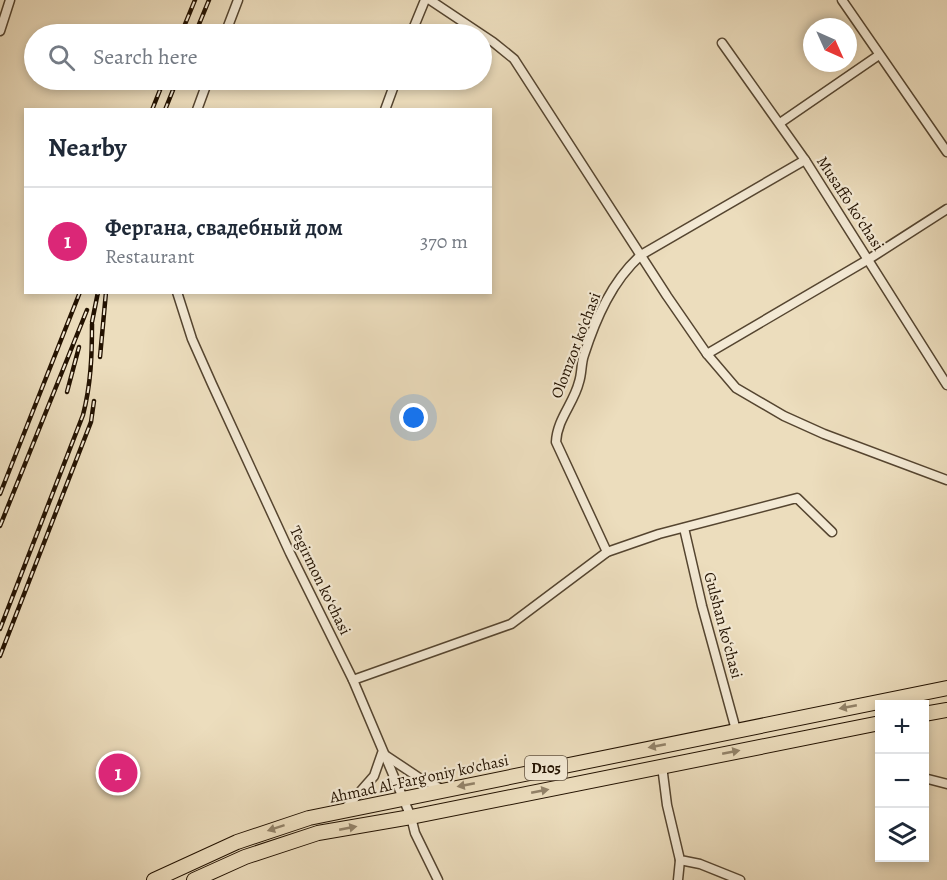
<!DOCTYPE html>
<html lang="en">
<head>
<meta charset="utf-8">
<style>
	:root { --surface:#fff; --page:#f6f6f7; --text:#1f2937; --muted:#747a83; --line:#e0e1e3; --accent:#db2777 }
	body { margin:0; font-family:Alegreya,serif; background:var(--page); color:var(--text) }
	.controls { position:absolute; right:18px; bottom:18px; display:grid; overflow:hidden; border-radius:0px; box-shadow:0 3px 9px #0003 }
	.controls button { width:54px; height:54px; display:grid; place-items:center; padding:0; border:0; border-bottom:2px solid var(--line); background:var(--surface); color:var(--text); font:30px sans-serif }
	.compass { position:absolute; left:803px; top:18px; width:54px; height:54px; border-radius:50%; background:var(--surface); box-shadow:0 3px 9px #0003; rotate:135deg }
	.you { position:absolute; left:414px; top:418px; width:21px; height:21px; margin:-15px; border:4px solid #fff; border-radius:50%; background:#1a73e8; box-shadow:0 0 0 9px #1a73e833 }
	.badge { display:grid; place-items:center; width:39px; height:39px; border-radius:50%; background:var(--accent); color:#fff; font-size:20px; font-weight:700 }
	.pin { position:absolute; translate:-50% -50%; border:3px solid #fff; box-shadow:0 2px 6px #0006 }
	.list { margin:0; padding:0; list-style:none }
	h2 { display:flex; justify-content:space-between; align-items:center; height:78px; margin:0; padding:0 24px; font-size:26px }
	h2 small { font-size:20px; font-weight:400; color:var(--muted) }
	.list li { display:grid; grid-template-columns:39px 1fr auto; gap:18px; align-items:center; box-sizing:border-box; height:108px; padding:0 24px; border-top:2px solid var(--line) }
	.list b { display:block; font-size:22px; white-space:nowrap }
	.list p { margin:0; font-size:20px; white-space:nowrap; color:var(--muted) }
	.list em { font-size:20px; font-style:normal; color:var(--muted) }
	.icon { flex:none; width:33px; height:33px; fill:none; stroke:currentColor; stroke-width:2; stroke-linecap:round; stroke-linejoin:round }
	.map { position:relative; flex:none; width:947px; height:880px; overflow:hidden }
	.search { position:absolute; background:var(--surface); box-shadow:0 3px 9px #0003; left:24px; top:24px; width:468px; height:66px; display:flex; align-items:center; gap:15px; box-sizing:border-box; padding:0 21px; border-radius:33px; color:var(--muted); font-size:22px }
	.panel { position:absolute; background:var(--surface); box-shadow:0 3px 9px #0003; left:24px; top:108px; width:468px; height:186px; border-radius:0px }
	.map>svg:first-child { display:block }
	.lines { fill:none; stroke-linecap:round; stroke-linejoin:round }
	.minor-casing { stroke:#554530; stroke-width:11 }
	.trunk-casing { stroke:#231201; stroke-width:16 }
	.minor { stroke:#f3e9d4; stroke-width:8 }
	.trunk { stroke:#ecddbd; stroke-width:14 }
	.rail-casing { stroke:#231201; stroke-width:4.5 }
	.rail { stroke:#f3e9d4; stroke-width:2; stroke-dasharray:7; stroke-linecap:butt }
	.oneway { fill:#928268 }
	.labels { text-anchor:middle; stroke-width:4.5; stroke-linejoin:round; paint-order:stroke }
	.shield { fill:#f3e9d4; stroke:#615240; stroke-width:1.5 }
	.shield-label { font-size:15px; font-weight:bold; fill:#231201 }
	.street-label { font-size:16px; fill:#231201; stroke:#f3e9d4 }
</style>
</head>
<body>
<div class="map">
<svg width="947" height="880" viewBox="0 0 947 880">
	<rect width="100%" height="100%" fill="#ecddbd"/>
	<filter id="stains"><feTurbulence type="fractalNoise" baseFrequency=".00333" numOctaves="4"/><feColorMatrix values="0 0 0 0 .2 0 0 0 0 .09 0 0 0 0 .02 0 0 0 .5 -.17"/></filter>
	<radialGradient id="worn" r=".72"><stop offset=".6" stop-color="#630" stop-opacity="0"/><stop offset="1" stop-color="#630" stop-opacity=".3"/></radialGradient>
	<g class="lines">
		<g class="minor-casing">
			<g id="minor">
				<path d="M430,0l63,42 21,17 153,237 40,58 29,34 48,28 40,18 123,46"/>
				<path d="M842,0l105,152"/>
				<path d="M0,31l10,-31"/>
				<path d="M225,34l13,-34"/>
				<path d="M411,34l14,-34"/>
				<path d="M722,43l83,117 142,225"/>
				<path d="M197,110l11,-30"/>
				<path d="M385,110l11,-30"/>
				<path d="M780,123l99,-68"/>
				<path d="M177,292l15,47 20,45 78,169 63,127 58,137 4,16 23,47"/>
				<path d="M707,354l162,-95 78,-50"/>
				<path d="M684,528l18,78 34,124"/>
				<path d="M607,552l-51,-110c1,-23 18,-39 23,-60 3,-9 2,-19 5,-27 12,-37 28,-74 57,-100l164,-95"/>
				<path d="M353,680l158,-56 96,-72 52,-18 138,-36 35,34"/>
				<path d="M662,766l5,39 13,55 20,4 40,16"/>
				<path d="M924,778l23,6"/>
				<path d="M345,809l29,-33 8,-23 39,26 21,10"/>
				<path d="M678,880l2,-20"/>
			</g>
		</g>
		<g class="trunk-casing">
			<g id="trunk">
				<path d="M924,714l23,-4"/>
				<path d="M154,880l83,-38 72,-24 638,-130"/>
				<path d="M194,880l51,-23 73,-24 93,-16 469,-94"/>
			</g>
		</g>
		<use href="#minor" class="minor"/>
		<use href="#trunk" class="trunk"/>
		<g class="rail-casing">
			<g id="rail">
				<path d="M181,34l14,-34"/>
				<path d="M195,34l14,-34"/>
				<path d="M152,110l12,-30"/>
				<path d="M165,110l12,-30"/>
				<path d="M92,322l6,-30"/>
				<path d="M100,357l6,-65"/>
				<path d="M67,392l12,-45"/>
				<path d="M0,494l80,-202"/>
				<path d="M0,526l87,-216"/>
				<path d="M0,629l83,-214c8,-31 9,-60 9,-91"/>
				<path d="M0,656l91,-234 3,-21"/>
			</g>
		</g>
		<use href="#rail" class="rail"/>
	</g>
	<defs><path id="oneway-solid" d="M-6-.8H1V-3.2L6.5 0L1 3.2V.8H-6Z" transform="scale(1.5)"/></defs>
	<g class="oneway">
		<use href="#oneway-solid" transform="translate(848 707) rotate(169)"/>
		<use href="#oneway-solid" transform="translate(657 746) rotate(169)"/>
		<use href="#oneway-solid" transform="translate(731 752) rotate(-11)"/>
		<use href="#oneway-solid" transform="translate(466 785) rotate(169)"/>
		<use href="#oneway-solid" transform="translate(540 791) rotate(-11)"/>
		<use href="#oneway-solid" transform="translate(276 828) rotate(162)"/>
		<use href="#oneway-solid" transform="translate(348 828) rotate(-11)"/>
	</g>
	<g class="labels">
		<rect class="shield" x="525" y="756" width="42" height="24" rx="4.5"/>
		<g class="shield-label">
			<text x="546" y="773">D105</text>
		</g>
		<g class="street-label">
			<text transform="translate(851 203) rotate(57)" y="6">Musaffo koʻchasi</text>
			<text transform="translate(575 345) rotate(-69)" y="6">Olomzor ko'chasi</text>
			<text transform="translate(321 580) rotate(64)" y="6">Tegirmon koʻchasi</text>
			<text transform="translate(724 625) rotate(75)" y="6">Gulshan koʻchasi</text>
			<text transform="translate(419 778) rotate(-12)" y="6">Ahmad Al-Farg'oniy ko'chasi</text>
		</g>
	</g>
	<rect width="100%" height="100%" filter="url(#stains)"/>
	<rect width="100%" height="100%" fill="url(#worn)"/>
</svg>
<div class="controls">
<button>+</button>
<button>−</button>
<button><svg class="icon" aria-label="layers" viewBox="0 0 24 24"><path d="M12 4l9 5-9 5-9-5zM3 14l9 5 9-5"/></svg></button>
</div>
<svg class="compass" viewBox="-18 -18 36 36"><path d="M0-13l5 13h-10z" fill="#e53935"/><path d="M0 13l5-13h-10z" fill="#747a83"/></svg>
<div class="you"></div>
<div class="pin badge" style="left:118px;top:773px">1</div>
<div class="search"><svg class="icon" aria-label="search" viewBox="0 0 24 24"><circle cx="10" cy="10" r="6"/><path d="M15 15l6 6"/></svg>Search here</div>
<section class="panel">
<h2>Nearby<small></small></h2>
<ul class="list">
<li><span class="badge">1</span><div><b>Фергана, свадебный дом</b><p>Restaurant</p></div><em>370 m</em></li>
</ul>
</section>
</div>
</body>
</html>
